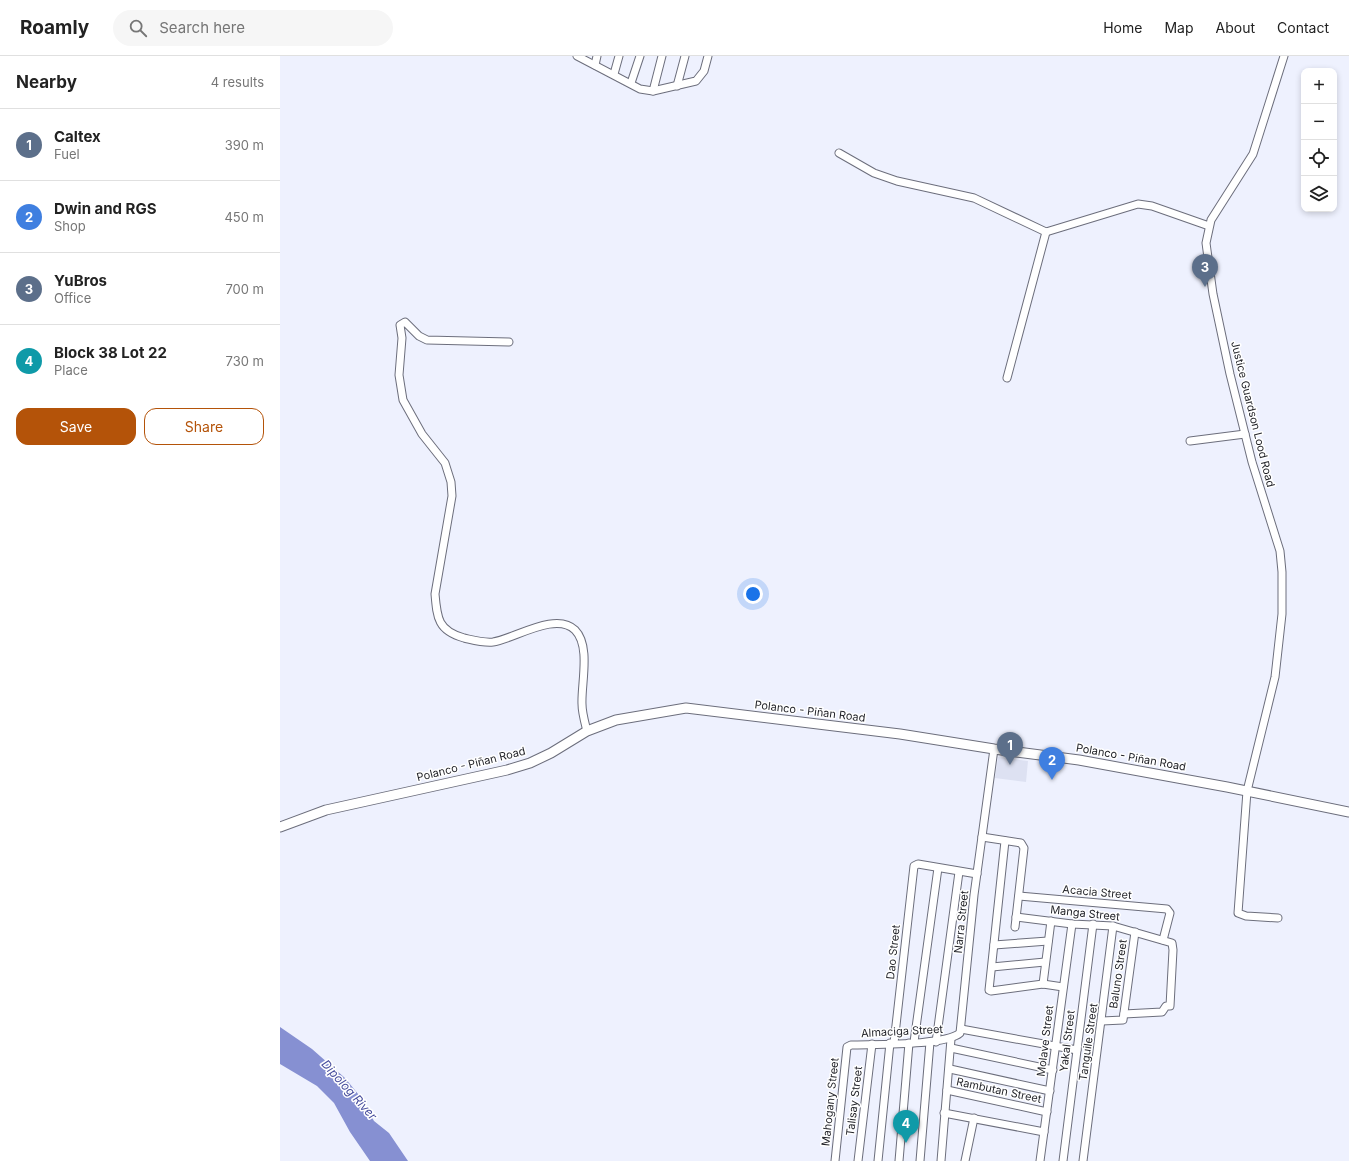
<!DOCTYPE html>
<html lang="en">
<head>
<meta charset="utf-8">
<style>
	:root { --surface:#fff; --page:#f6f6f6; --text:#222; --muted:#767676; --line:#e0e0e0; --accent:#b45309 }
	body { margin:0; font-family:Inter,sans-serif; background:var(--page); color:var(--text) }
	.controls { position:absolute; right:12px; top:12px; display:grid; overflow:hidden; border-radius:8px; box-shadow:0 2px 6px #0003 }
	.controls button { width:36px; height:36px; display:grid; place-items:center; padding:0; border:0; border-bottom:1px solid var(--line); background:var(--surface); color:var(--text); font:20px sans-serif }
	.you { position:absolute; left:473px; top:538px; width:14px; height:14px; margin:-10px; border:3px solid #fff; border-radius:50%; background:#1a73e8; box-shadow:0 0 0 6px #1a73e833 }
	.badge { display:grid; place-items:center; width:26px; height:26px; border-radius:50%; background:var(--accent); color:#fff; font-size:13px; font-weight:700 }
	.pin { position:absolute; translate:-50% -33px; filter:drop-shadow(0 1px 2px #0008) }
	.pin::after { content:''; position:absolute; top:21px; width:14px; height:12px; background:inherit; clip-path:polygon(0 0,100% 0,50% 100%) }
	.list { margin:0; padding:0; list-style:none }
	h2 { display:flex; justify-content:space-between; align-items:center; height:52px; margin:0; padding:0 16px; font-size:17px }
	h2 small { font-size:13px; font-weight:400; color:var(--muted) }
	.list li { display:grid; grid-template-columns:26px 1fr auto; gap:12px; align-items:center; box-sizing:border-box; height:72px; padding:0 16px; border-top:1px solid var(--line) }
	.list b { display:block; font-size:15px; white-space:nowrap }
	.list p { margin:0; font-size:13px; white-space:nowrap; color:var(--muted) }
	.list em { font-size:13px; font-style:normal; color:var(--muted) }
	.actions { display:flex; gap:8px; padding:12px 16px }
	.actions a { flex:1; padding:9px 0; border:1px solid var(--accent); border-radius:12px; text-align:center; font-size:14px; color:var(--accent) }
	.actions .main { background:var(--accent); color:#fff }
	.icon { flex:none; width:22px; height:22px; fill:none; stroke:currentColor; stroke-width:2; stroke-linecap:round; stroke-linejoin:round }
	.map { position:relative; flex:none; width:1069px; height:1105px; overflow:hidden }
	header { display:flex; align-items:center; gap:24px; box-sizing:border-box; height:56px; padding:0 20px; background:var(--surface); border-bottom:1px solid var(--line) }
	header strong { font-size:19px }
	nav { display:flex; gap:22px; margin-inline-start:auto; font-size:14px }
	.search { width:280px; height:36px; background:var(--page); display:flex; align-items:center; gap:10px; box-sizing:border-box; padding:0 14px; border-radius:22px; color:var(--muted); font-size:15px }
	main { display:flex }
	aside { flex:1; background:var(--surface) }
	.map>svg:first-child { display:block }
	.built { fill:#dde1f2 }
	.water { fill:#8690d2 }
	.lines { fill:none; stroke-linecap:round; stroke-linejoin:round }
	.minor-casing { stroke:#6c6e7c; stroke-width:9 }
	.major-casing { stroke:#6c6e7c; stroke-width:11 }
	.minor { stroke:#fff; stroke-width:7 }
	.major { stroke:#fff; stroke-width:9 }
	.labels { text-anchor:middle; stroke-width:3; stroke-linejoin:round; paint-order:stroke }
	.street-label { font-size:11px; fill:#1f2026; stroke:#fff }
	.water-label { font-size:12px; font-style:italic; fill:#474d9d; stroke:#fff }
</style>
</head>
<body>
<header>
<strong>Roamly</strong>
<div class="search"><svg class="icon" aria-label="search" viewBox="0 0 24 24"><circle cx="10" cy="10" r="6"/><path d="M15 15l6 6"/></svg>Search here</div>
<nav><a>Home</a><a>Map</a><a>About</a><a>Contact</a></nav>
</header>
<main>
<aside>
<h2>Nearby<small>4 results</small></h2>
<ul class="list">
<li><span class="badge" style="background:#5c6f8a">1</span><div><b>Caltex</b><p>Fuel</p></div><em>390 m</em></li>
<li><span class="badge" style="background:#3f7fe0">2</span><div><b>Dwin and RGS</b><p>Shop</p></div><em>450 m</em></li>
<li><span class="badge" style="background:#5c6f8a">3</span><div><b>YuBros</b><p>Office</p></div><em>700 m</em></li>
<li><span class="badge" style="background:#0f9aa8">4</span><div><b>Block 38 Lot 22</b><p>Place</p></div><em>730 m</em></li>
</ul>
<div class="actions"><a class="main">Save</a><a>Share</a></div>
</aside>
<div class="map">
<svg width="1069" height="1105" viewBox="0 0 1069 1105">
	<rect width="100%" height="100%" fill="#eef1fe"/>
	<path class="built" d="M718,701l30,4 -2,21 -31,-4z"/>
	<path class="water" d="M0,971l32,22 33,29 13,16 16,27 15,12 19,28h-38l-20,-29 -16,-29 -17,-17 -37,-22z"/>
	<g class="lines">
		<g class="minor-casing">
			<g id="minor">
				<path d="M297,0l63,33 13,2 43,-10 8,-10 4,-15"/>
				<path d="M315,9l2,-9"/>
				<path d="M334,18l5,-18"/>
				<path d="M351,27l9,-27"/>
				<path d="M397,30l8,-30"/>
				<path d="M373,35l9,-35"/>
				<path d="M559,97l35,20 23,8 77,17 72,34 92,-28 14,2 57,20"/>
				<path d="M229,286l-82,-2 -8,-4 -14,-14 -5,3 2,13 -3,37 4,25 19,34 23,29 6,19 1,14 -17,98c2,24 3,37 29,44 9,2 19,5 29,4 21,-3 63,-31 82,-12 16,16 6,54 7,74 0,9 3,19 5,27"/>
				<path d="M727,322l39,-146"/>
				<path d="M910,385l55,-7"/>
				<path d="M702,781l39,6 3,5 -9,79"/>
				<path d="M725,785l-16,149 2,1 52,-7 20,3"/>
				<path d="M739,840l148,13 3,4 -7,27"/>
				<path d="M736,861l56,7 41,2 59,17 1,7 -3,56h-4l-4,6 -38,2"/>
				<path d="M998,862l-32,-2 -8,-3 9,-122 28,-114 7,-63v-42l-2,-21 -28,-89 -22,-88 -17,-80 -7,-51 5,-23 42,-66 31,-98"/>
				<path d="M714,889l54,-4"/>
				<path d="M712,911l53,-5"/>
				<path d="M763,928l8,-63"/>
				<path d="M822,965l21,-1 12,-88"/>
				<path d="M681,973l116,21"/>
				<path d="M634,986l24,-174"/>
				<path d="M656,986l23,-170"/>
				<path d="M614,987l20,-177 4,-2 59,10"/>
				<path d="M671,992l102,22"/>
				<path d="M670,1013l100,22"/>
				<path d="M667,1034l100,22"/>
				<path d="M664,1057l100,19"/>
				<path d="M555,1105l12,-114 4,-2c22,-1 94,1 109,-12l14,-138 20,-146"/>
				<path d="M578,1105l14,-117"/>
				<path d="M598,1105l12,-118"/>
				<path d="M619,1105l10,-118"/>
				<path d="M640,1105l10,-119"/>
				<path d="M661,1105l10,-122"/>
				<path d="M685,1105l9,-43"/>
				<path d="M760,1105l32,-237"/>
				<path d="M783,1105l30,-237"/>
				<path d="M803,1105l30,-235"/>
			</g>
		</g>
		<g class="major-casing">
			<path id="major" d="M0,771l46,-17 181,-40 23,-7 21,-10 36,-22 29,-11 70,-12 214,26 94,15 85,11 148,27 122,25"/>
		</g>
		<use href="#minor" class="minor"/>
		<use href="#major" class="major"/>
	</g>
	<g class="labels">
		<g class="street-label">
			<text transform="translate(973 358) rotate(76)" y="4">Justice Guardson Lood Road</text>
			<text transform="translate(530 655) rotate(7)" y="4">Polanco - Piñan Road</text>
			<text transform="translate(851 701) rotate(10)" y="4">Polanco - Piñan Road</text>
			<text transform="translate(191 708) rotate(-14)" y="4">Polanco - Piñan Road</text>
			<text transform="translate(817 836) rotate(5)" y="4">Acacia Street</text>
			<text transform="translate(805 857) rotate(6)" y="4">Manga Street</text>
			<text transform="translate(681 866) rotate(-84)" y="4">Narra Street</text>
			<text transform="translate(613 896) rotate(-84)" y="4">Dao Street</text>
			<text transform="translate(838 918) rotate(-82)" y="4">Baluno Street</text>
			<text transform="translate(622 975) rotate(-3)" y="4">Almaciga Street</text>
			<text transform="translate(765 985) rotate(-83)" y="4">Molave Street</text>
			<text transform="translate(787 985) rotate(-83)" y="4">Yakal Street</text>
			<text transform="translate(808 986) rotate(-82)" y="4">Tanguile Street</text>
			<text transform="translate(719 1034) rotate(12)" y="4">Rambutan Street</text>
			<text transform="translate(574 1045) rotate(-83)" y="4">Talisay Street</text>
			<text transform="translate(550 1046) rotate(-84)" y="4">Mahogany Street</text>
		</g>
		<g class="water-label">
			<text transform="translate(69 1034) rotate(48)" y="4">Dipolog River</text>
		</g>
	</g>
</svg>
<div class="controls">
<button>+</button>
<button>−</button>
<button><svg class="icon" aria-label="locate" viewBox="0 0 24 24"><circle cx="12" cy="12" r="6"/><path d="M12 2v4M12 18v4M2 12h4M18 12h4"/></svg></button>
<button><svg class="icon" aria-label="layers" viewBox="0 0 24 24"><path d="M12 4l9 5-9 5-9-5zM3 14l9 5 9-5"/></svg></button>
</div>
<div class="you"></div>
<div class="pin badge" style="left:730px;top:709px;background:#5c6f8a">1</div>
<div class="pin badge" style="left:772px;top:724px;background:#3f7fe0">2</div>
<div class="pin badge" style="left:925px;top:231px;background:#5c6f8a">3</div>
<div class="pin badge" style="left:626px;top:1087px;background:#0f9aa8">4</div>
</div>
</main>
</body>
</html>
